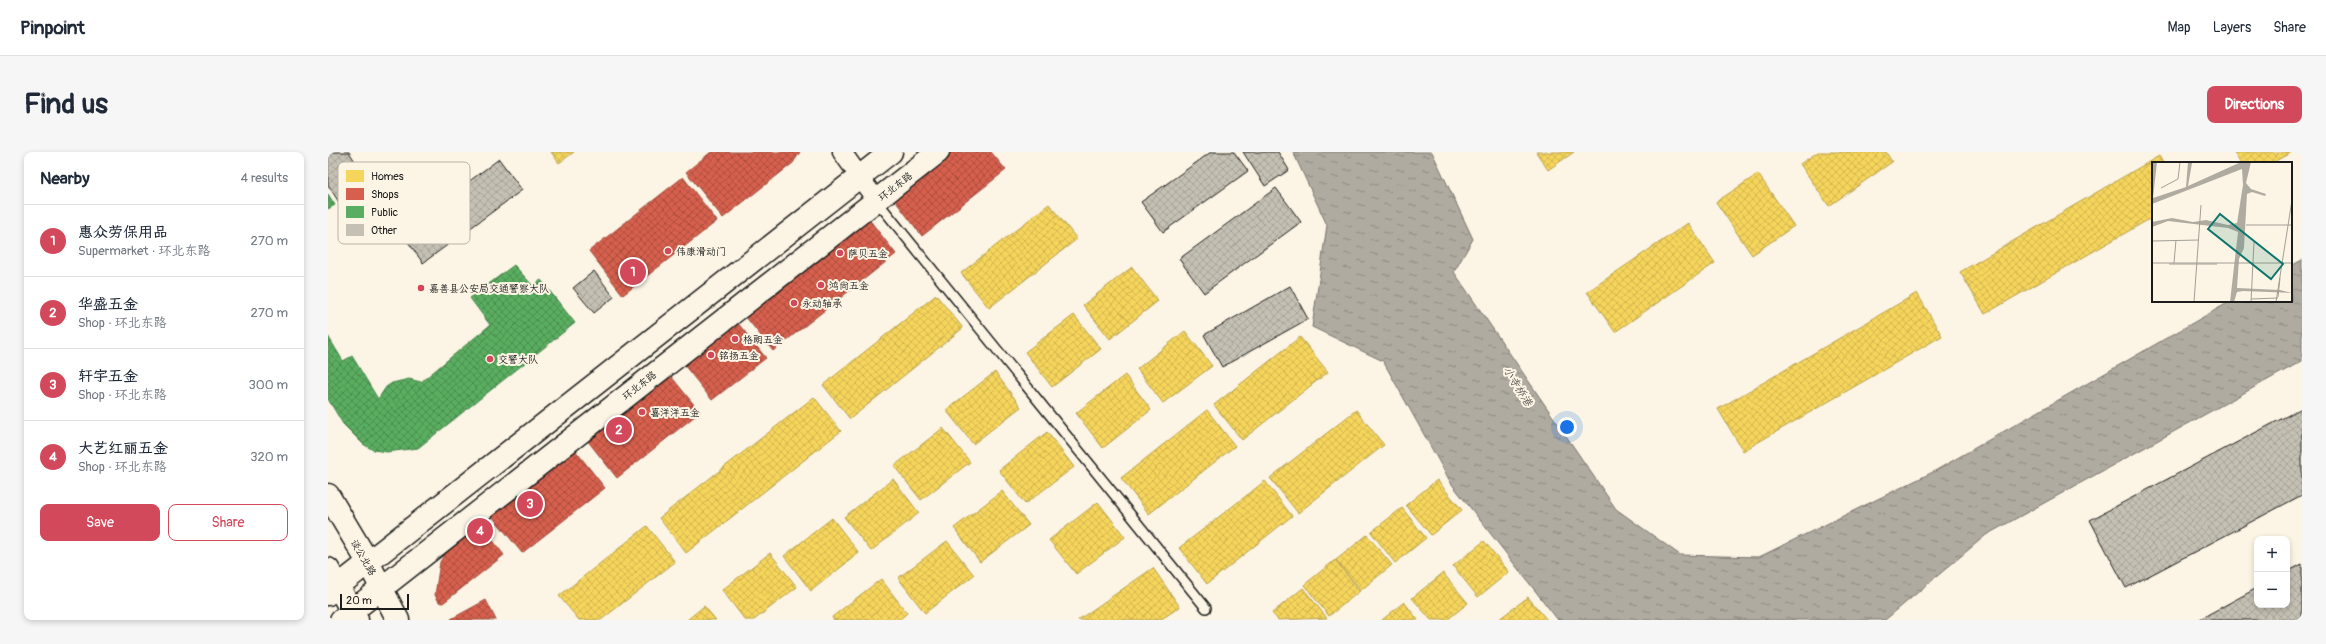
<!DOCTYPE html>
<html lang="en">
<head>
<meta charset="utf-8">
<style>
	:root { --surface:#fff; --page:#f6f6f7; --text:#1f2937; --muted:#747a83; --line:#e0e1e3; --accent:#d1495b }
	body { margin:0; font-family:Pangolin,"LXGW WenKai TC",sans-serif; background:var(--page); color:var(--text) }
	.controls { position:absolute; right:12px; bottom:12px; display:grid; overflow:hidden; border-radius:8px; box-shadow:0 2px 6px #0003 }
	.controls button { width:36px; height:36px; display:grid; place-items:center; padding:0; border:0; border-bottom:1px solid var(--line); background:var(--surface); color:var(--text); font:20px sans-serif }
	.scale { position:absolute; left:12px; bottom:10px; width:69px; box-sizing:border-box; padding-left:4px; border:2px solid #1c1c1c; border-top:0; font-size:11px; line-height:14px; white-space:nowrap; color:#1c1c1c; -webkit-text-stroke:3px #fcf5e5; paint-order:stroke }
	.you { position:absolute; left:1239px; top:275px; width:14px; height:14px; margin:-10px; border:3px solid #fff; border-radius:50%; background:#1a73e8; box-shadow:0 0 0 6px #1a73e833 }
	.badge { display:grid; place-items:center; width:26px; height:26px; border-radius:50%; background:var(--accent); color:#fff; font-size:13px; font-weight:700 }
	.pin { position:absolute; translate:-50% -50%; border:2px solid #fff; box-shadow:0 1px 4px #0006 }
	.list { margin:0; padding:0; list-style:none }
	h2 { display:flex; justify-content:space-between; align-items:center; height:52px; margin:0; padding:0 16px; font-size:17px }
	h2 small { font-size:13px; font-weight:400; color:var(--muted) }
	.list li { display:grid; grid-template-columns:26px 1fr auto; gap:12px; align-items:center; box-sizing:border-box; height:72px; padding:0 16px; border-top:1px solid var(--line) }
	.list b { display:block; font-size:15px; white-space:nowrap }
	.list p { margin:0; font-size:13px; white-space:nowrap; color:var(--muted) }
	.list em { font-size:13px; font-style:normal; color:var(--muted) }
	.actions { display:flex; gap:8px; padding:12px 16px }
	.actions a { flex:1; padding:9px 0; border:1px solid var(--accent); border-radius:8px; text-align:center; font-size:14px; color:var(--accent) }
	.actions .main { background:var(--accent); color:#fff }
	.map { position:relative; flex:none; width:1974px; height:468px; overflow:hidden; border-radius:8px }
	header { display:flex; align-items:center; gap:24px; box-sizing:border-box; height:56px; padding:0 20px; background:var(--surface); border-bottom:1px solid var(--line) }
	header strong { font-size:19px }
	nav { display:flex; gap:22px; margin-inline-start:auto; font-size:14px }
	.intro { display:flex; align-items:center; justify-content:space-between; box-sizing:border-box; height:96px; padding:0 24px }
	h1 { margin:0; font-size:28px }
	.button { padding:10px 18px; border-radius:8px; background:var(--accent); color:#fff; font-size:14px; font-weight:700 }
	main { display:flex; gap:24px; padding:0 24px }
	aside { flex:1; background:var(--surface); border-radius:8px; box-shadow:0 2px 6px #0003 }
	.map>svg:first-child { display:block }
	.water { fill:url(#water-ripples); stroke:#75726c }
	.homes { fill:url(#homes-cross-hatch); stroke:#b59e49 }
	.shops { fill:url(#shops-cross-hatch); stroke:#9e4c3e }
	.public { fill:url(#public-cross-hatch); stroke:#47824c }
	.building { fill:url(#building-cross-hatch); stroke:#1c1c1c }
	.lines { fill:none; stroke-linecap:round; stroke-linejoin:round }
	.lane-casing { stroke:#1c1c1c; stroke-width:12 }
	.street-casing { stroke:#1c1c1c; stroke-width:21 }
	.secondary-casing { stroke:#1c1c1c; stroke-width:25 }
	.primary-casing { stroke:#1c1c1c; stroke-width:25 }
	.lane { stroke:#fcf5e5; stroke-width:9 }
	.street { stroke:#fcf5e5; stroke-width:18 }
	.secondary { stroke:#fcf5e5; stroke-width:22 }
	.primary { stroke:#fcf5e5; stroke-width:22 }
	.poi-dot { fill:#d1495b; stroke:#fcf5e5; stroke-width:1.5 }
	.labels { text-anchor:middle; stroke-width:4; stroke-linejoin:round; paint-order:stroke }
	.street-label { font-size:10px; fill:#1c1c1c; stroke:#fcf5e5 }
	.poi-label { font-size:10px; fill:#1c1c1c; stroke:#fcf5e5; text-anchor:start }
	.water-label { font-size:11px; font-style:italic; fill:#575551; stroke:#fcf5e5 }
	.inset-road { fill:none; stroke:#a29e95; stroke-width:1 }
	.view { fill:#0f766e; fill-opacity:0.15; stroke:#0f766e; stroke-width:2 }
	.inset-edge { fill:none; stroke:#1c1c1c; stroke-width:2 }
	.key { fill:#fcf5e5; stroke:#b9b4a9; stroke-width:1 }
	.key-label { font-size:11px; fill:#1c1c1c }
</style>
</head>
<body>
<header>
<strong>Pinpoint</strong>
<nav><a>Map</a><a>Layers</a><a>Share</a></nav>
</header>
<div class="intro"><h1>Find us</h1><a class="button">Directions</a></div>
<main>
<aside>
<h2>Nearby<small>4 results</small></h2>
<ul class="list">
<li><span class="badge">1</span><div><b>惠众劳保用品</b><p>Supermarket · 环北东路</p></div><em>270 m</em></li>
<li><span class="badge">2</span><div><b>华盛五金</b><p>Shop · 环北东路</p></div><em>270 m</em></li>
<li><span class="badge">3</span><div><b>轩宇五金</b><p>Shop · 环北东路</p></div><em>300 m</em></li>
<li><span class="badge">4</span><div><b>大艺红丽五金</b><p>Shop · 环北东路</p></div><em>320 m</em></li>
</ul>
<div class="actions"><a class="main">Save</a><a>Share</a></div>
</aside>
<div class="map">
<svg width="1974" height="468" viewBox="0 0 1974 468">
	<defs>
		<pattern id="water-ripples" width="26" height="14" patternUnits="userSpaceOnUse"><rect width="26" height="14" fill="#b0aba1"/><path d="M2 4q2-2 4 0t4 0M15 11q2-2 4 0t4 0" fill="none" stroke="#8e8a82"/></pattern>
		<pattern id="homes-cross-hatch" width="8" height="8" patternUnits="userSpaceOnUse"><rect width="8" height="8" fill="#f6d55c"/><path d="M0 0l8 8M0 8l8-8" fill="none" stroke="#d2b64f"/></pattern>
		<pattern id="shops-cross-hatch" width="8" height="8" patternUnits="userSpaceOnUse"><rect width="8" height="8" fill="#d6604d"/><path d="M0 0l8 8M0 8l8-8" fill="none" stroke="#ad4e3f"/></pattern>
		<pattern id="public-cross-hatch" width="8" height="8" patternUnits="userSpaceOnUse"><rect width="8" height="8" fill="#5aae61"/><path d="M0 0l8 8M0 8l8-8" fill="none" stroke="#4a8d4f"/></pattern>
		<pattern id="building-cross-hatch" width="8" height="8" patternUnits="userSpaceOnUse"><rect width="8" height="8" fill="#c4c0b3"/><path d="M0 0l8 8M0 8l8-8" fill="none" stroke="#a8a499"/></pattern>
	</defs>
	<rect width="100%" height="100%" fill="#fcf5e5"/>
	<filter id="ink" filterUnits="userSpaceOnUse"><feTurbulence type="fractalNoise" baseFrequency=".025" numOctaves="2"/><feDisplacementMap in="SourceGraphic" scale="8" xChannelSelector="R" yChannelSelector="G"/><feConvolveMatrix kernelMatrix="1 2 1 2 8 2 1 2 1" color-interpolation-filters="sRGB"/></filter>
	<g filter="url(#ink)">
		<path class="water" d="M965,0h139l41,87 -19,33 162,237 64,46 79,2 174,-85 298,-171h60v-35l11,-6v101l-316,174 -101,85h-327l-107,-137 -68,-122 -71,-34 15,-102z"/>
		<g class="homes">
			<path d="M223,0h23l-15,11z"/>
			<path d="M1208,0h38l-26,18z"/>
			<path d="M1490,0h68l6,10 -63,44 -29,-42z"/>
			<path d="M1906,0h58l-20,11h-32z"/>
			<path d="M1831,4l4,7h-10v54l-168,97 -25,-42z"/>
			<path d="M1430,22l36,52 -42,29 -36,-53z"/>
			<path d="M721,52l28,35 -88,69 -28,-35z"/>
			<path d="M1360,71l27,40 -100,69 -28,-40z"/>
			<path d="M804,115l26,34 -48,38 -27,-34z"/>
			<path d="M1589,141l25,43 -199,115 -25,-42z"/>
			<path d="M608,143l27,33 -113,91 -27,-34z"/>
			<path d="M746,163l27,34 -49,38 -27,-35z"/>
			<path d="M857,179l27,35 -49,37 -26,-34z"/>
			<path d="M972,185l28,35 -86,68 -28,-35z"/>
			<path d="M667,220l26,35 -48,37 -27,-34z"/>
			<path d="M797,223l26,35 -48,38 -27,-35z"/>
			<path d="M486,245l27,34 -155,122 -27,-35z"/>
			<path d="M879,258l28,36 -86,68 -28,-36z"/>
			<path d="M1028,258l28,35 -86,68 -28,-35z"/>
			<path d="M615,276l27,34 -49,38 -27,-34z"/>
			<path d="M719,280l27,35 -49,37 -26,-34z"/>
			<path d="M565,327l26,34 -48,38 -27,-34z"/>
			<path d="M1109,328l25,30 -31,25 -25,-30z"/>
			<path d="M937,329l27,35 -85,68 -28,-36z"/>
			<path d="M674,339l27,34 -49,37 -26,-34z"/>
			<path d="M770,350l27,35 -49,37 -27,-34z"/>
			<path d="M1074,356l24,30 -31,25 -24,-31z"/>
			<path d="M504,366l27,35 -48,38 -27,-35z"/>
			<path d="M319,374l28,36 -74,58h-22l-20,-24z"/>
			<path d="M1039,383l25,30 -31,25 -25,-30z"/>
			<path d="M619,389l27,34 -49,38 -27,-35z"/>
			<path d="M1156,389l25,31 -31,25 -25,-31z"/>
			<path d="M442,401l27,34 -43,33h-9l-23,-30z"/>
			<path d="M1007,408l25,31 -31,25 -25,-31z"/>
			<path d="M825,416l27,39 -20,13h-82z"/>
			<path d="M1115,421l25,30 -21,17h-16l-19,-22z"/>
			<path d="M553,427l26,34 -8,7h-65l-2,-3z"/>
			<path d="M975,436l24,30 -49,2 -6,-7z"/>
			<path d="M1200,445l19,23h-49z"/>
			<path d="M1076,450l14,18h-36z"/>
			<path d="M376,454l12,14h-29z"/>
		</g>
		<g class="shops">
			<path d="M383,0h89l-7,11 -70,55 -37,-46z"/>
			<path d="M623,0h40l15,18 -84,66 -29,-38z"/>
			<path d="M355,25l34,44 -94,74 -34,-44z"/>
			<path d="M540,66l28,36 -123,97 -28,-35z"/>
			<path d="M409,170l29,36 -54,42 -28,-35z"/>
			<path d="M342,223l30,37 -83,66 -30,-38z"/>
			<path d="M247,298l30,38 -83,65 -30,-37z"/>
			<path d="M152,372l24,31 -61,48 -4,-1 -4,-7 5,-33 7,-12z"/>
			<path d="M158,448l10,20h-45v-1z"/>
		</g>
		<g class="public">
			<path d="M0,42l7,11 -7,4z"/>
			<path d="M186,113l19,21 8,-6 34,43 -157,125 -31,4 -14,-2 -10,-6 -20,-20 -15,-25v-63l15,25 9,-5 26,43 8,-12 6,-4 17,-4 12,3 69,-57 -20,-27z"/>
		</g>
		<g class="building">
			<path d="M0,0h21l41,63 -30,20 -32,-50z"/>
			<path d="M883,0h23l14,19 -85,61 -22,-30z"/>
			<path d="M915,0h35l11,18 -24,16z"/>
			<path d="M171,7l23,31 -99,73 -22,-31z"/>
			<path d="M948,36l25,34 -97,71 -25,-34z"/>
			<path d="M266,119l20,26 -20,16 -21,-25z"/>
			<path d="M962,134l18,33 -86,48 -18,-32z"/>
			<path d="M1974,256v87l-176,93 -36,-68z"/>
			<path d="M1974,412v56h-104l59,-32v17h30v-33z"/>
		</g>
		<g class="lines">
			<g class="lane-casing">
				<path id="lane" d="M548,48l330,408"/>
			</g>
			<g class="street-casing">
				<path id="street" d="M514,0l34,48"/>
			</g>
			<g class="secondary-casing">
				<g id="secondary">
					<path d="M0,442l563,-442"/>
					<path d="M13,468l597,-468"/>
				</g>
			</g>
			<g class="primary-casing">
				<g id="primary">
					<path d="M0,343l40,67 30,58"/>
					<path d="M0,417l29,51"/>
				</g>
			</g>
			<use href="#lane" class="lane"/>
			<use href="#street" class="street"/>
			<use href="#secondary" class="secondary"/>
			<use href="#primary" class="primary"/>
		</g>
	</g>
	<g class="poi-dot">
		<circle cx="340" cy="99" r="4"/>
		<circle cx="512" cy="101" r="4"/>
		<circle cx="493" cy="133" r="4"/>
		<circle cx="93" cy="136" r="4"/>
		<circle cx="466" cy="151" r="4"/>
		<circle cx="407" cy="187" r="4"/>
		<circle cx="383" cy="203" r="4"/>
		<circle cx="162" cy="207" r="4"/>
		<circle cx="314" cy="260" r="4"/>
	</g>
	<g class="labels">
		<g class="street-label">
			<text transform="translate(567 34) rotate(-38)" y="4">环北东路</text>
			<text transform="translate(311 233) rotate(-38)" y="4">环北东路</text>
			<text transform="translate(36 405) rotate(60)" y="4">谈公北路</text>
		</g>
		<g class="poi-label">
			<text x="348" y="103">伟康滑动门</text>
			<text x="520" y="105">萨贝五金</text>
			<text x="501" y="137">鸿尚五金</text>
			<text x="101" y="140">嘉善县公安局交通警察大队</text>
			<text x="474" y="155">永动轴承</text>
			<text x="415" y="191">格朗五金</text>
			<text x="391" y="207">铭扬五金</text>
			<text x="170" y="211">交警大队</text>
			<text x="322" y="264">喜洋洋五金</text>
		</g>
		<g class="water-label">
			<text transform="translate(1190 234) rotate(58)" y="4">小寺桥港</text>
		</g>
	</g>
	<g transform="translate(1824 10)">
		<rect width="140" height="140" fill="#fcf5e5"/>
		<path d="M1,0h4l-4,36 33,-11 2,-25 4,1 -4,23 53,-24h10l-5,21 5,6 15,5 -1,2 -13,-4 -5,2 -3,54 -5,11 -2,29 43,2 12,3 -49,-2 -6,1 -3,10h-4l8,-70 -10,-4 -60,-7 -16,6v-5l20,-4 21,4 13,-2 22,5 9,-2 6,-38 -1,-16 -90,35z" fill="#b0aba1"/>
		<path class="inset-road" d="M9,26l17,-9 2,-17M94,63h46M0,79l47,-1M0,101h140M22,101l2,-23M17,102h48M126,135l2,-19M99,137l27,-1M42,140l7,-97M99,140l3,-60M124,140l16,-102"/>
		<path class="view" d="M68,52l63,50 -12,15 -63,-50z"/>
		<rect width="140" height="140" class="inset-edge"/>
	</g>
	<rect x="10" y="10" width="132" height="82" rx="6" class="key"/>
	<rect x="18" y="18" width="18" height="12" fill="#f6d55c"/>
	<rect x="18" y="36" width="18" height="12" fill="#d6604d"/>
	<rect x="18" y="54" width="18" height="12" fill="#5aae61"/>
	<rect x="18" y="72" width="18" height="12" fill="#c4c0b3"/>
	<g class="key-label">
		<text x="43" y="28">Homes</text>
		<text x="43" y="46">Shops</text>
		<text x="43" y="64">Public</text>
		<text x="43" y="82">Other</text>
	</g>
</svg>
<div class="controls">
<button>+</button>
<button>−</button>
</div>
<div class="scale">20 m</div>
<div class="you"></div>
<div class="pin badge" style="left:305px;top:120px">1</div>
<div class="pin badge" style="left:291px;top:278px">2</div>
<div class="pin badge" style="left:202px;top:352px">3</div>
<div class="pin badge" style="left:152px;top:379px">4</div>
</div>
</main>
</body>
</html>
